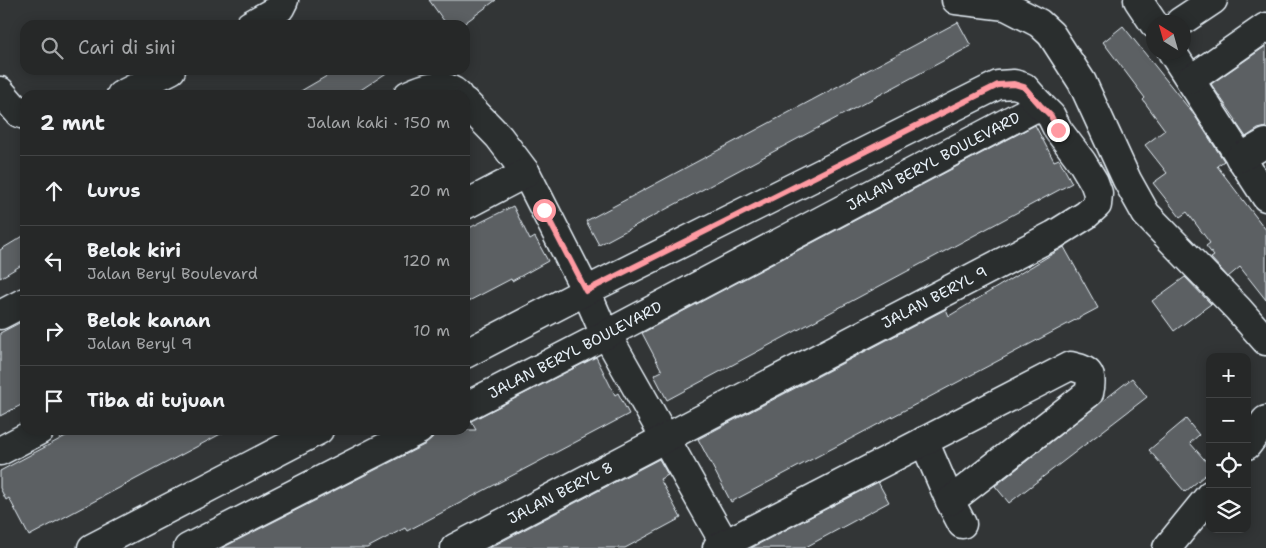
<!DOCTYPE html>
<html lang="id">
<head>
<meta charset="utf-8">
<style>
	:root { --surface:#262828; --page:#2e3030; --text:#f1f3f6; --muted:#a4a6a8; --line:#424445 }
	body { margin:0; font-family:"Shantell Sans",sans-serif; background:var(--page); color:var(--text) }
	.controls { position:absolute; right:15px; bottom:15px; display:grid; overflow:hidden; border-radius:10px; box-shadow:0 2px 12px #0003 }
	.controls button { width:45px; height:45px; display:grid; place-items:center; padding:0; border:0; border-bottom:1px solid var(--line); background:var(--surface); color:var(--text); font:25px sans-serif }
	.compass { position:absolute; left:1146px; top:15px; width:45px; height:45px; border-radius:50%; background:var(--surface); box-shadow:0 2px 12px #0003; rotate:323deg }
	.stop { position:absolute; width:15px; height:15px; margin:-11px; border:4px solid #ff9aa2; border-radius:50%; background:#fff }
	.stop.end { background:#ff9aa2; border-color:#fff; box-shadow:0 1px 5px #0008 }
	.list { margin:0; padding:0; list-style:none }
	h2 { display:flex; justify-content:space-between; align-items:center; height:65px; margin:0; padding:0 20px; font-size:21px }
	h2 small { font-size:16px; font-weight:400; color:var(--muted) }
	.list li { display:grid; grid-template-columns:32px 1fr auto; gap:15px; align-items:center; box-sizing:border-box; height:70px; padding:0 20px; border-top:1px solid var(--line) }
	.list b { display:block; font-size:19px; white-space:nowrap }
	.list p { margin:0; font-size:16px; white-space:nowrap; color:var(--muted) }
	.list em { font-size:16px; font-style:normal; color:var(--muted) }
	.icon { flex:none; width:28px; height:28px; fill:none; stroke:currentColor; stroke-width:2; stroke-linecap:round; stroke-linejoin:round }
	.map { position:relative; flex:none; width:1266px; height:548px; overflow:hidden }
	.search { position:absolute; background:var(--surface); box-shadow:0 2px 12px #0003; left:20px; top:20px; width:450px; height:55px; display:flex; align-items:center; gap:12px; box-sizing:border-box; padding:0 18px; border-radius:15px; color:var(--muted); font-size:19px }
	.panel { position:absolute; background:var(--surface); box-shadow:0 2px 12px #0003; left:20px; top:90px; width:450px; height:345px; border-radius:15px }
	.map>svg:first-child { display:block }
	.building { fill:#5c6063; stroke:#e8f1f8 }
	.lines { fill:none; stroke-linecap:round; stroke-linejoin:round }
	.minor-casing { stroke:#e8f1f8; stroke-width:31 }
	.minor { stroke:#2a2d2e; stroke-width:28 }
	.route { stroke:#ff9aa2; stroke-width:6 }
	.labels { text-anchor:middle; stroke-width:4.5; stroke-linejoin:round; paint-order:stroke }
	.street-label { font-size:15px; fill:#e8f1f8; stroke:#2a2d2e }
</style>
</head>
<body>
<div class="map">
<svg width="1266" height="548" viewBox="0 0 1266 548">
	<rect width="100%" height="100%" fill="#323536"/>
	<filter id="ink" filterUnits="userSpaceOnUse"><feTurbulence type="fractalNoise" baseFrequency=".02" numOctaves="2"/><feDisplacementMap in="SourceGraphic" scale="10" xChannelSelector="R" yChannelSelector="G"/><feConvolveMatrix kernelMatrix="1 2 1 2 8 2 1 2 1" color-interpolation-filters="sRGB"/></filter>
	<g filter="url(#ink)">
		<g class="building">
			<path d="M429,0h67l-34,25h-15z"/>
			<path d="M958,22l13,24 -372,199 -13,-24z"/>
			<path d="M1123,26l72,90 29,45 -7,5 49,64v70l-26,-33 -12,10 -17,-19 3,-2 -8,-10 4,-3 -23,-31 -7,5 -27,-34 14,-10 -22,-28 20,-15 -22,-30 2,-2 -42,-56z"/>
			<path d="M1266,46v81l-8,2 -12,8 -11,-16 1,-1 -25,-36z"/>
			<path d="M337,70h54l-38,25h-59z"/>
			<path d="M1035,125l19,36 5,-2 13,24 -405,217 -13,-25 8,-4 -20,-38z"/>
			<path d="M513,206l17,34 5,-3 13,24 -36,20 -1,-2 -46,24v-73z"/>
			<path d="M25,235v28l-25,15v-28z"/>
			<path d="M1064,247l34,61 -367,194 -33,-63 248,-130 3,7z"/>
			<path d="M1185,277l26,27 -37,27 -22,-30z"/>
			<path d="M25,320v83l-25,13v-83z"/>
			<path d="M596,357l19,38 3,-2 11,21 -222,117 -2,-3 -38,20h-145l204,-104 6,-5 2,-7 4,-2h38l-5,-9z"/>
			<path d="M1132,378l15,19 -138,106 -14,-17z"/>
			<path d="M1186,419l13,16 -9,8 20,23v5l-25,21 -36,-42z"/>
			<path d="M77,430h151l-199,106 -20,-38 -3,2 -6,-12v-17z"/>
			<path d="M659,459l9,16 -8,4 21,39 -41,22 -15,8h-136z"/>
			<path d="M878,482l11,20 -85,46h-53z"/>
		</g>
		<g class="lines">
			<g class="minor-casing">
				<g id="minor">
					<path d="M956,0l50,6 33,17 12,11 31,48 45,98 19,34 92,95 28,32"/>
					<path d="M1138,0l16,24"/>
					<path d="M1180,22l33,-22"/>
					<path d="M250,25l30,-17 4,-8"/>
					<path d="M1172,52l94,145"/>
					<path d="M1190,80l76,-53"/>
					<path d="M0,91l19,22 6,2"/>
					<path d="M121,95l50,-25"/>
					<path d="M408,95c17,-8 35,-15 50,0"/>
					<path d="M465,102l34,35 27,36 60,118 13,30 126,223"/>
					<path d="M1240,158l26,-15"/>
					<path d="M465,205l61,-32"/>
					<path d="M0,315l25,-13"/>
					<path id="s1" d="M465,407l142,-73 433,-229"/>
					<path d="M924,441l26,60 12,23"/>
					<path d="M1247,445l19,-25"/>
					<path d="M0,451l40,-21"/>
					<path d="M92,548l227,-118"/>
					<path d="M188,548l231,-118"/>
					<path id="s2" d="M455,548l599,-313 32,-20 11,-10 1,-12 -4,-11 -12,-20 -24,-32 -7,-14 -11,-11 -16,-18 -10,-3 -16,1 -412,206 -121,63"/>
					<path d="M717,548l353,-182c18,4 24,7 19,27l-139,108"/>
					<path d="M1167,548l43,-53"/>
				</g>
			</g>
			<use href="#minor" class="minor"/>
		</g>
	</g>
	<g class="lines" filter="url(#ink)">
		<path class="route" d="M544,210l42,81 412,-206 16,-1 10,3 16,18 11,11 7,14"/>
	</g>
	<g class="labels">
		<g class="street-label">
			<text dy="5" stroke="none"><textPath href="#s1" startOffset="529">JALAN BERYL BOULEVARD</textPath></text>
			<text dy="5" stroke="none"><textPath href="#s2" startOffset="541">JALAN BERYL 9</textPath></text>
			<text dy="5" stroke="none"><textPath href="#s1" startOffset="124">JALAN BERYL BOULEVARD</textPath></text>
			<text dy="5" stroke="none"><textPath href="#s2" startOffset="119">JALAN BERYL 8</textPath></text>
		</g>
	</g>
</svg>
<div class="controls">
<button>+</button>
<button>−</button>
<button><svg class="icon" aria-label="locate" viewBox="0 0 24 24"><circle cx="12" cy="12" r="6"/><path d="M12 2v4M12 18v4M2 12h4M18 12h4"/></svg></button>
<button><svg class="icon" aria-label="layers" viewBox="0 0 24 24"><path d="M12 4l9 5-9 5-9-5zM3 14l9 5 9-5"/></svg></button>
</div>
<svg class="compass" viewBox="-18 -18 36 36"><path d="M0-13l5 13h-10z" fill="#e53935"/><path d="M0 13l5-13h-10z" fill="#a4a6a8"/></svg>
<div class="stop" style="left:544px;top:210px"></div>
<div class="stop end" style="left:1058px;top:130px"></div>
<div class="search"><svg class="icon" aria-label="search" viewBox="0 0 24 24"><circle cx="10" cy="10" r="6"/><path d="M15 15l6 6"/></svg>Cari di sini</div>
<section class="panel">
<h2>2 mnt<small>Jalan kaki · 150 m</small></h2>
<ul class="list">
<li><svg class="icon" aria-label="ahead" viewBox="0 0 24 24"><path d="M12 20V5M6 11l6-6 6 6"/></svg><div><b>Lurus</b></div><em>20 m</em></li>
<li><svg class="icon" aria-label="left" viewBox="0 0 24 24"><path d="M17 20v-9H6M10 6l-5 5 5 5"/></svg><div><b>Belok kiri</b><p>Jalan Beryl Boulevard</p></div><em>120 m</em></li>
<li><svg class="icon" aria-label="right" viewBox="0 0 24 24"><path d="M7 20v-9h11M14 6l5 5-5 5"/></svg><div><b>Belok kanan</b><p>Jalan Beryl 9</p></div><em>10 m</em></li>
<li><svg class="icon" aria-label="arrive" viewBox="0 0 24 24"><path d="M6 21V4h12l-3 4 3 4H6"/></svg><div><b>Tiba di tujuan</b></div></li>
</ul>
</section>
</div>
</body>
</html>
